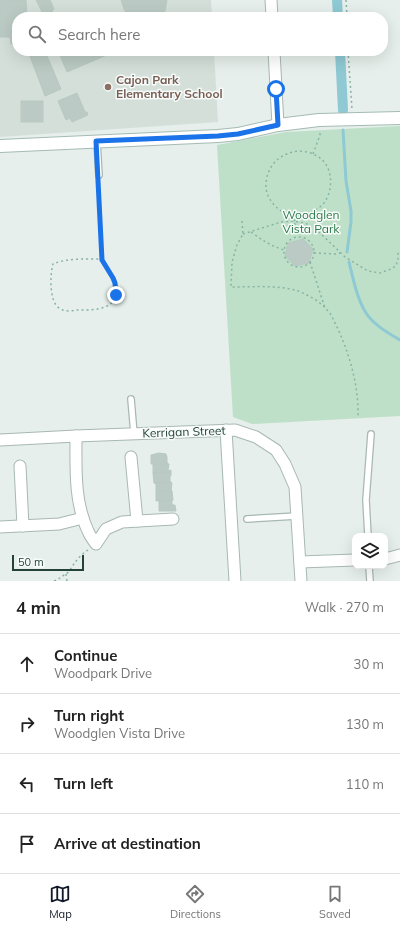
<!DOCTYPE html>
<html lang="en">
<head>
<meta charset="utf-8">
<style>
	:root { --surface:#fff; --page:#f6f6f6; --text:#222; --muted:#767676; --line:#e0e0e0; --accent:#111827 }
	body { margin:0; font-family:Mulish,sans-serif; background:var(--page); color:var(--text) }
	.controls { position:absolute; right:12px; bottom:12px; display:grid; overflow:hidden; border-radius:8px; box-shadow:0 4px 16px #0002 }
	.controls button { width:36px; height:36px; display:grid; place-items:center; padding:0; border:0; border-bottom:1px solid var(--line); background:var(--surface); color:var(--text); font:20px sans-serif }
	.scale { position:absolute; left:12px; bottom:10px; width:72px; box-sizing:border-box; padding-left:4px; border:2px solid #24423a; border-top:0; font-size:11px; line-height:14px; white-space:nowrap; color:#24423a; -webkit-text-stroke:3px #f7fbf9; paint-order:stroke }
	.stop { position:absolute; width:12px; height:12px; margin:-9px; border:3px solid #1a73e8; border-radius:50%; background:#fff }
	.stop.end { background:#1a73e8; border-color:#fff; box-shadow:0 1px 4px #0008 }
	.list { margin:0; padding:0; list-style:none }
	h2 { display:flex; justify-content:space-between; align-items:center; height:52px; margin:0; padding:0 16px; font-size:17px }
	h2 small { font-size:13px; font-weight:400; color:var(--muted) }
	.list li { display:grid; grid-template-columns:26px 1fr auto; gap:12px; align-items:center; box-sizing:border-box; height:60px; padding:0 16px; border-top:1px solid var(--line) }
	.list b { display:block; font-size:15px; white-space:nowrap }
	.list p { margin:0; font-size:13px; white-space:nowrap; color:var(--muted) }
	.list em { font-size:13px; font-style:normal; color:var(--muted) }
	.icon { flex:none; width:22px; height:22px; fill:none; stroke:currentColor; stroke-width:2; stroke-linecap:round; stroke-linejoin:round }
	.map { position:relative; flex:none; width:400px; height:581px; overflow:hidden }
	.search { position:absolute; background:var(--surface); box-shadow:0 4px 16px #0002; left:12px; right:12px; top:12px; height:44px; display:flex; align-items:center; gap:10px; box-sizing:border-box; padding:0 14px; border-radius:16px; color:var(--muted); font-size:15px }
	.sheet { height:292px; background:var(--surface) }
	nav { display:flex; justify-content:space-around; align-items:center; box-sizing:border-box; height:56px; border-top:1px solid var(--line); background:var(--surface); font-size:11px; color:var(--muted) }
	nav a { display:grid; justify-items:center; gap:2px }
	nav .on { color:var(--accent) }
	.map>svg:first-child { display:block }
	.built { fill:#d4dfda }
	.green { fill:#bfe0c8 }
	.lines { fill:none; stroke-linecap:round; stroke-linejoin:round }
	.stream { stroke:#8ec9d4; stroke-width:3 }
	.canal { stroke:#8ec9d4; stroke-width:10 }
	.building { fill:#bbcac4; stroke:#b8c9c2 }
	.lane-casing { stroke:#a8b8b2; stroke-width:8 }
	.street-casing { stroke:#a8b8b2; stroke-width:13 }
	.secondary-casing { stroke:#a4bbb3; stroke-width:14 }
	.path { stroke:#86b3a5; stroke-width:1.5; stroke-dasharray:2 3; stroke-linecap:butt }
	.lane { stroke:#fff; stroke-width:5.5 }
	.street { stroke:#fff; stroke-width:11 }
	.secondary { stroke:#fff; stroke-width:12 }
	.route { stroke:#1a73e8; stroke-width:5 }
	.education-dot { fill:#8d6e63; stroke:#f7fbf9; stroke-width:1.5 }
	.labels { text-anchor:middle; stroke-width:3; stroke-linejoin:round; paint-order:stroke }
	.education-label { font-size:12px; font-weight:bold; fill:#785e54; stroke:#f7fbf9; text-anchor:start }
	.park-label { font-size:12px; fill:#2d7a4b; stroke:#f7fbf9 }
	.street-label { font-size:12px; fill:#24423a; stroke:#f7fbf9 }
</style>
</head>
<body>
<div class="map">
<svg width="400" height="581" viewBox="0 0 400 581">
	<rect width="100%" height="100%" fill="#e6efeb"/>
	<path class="built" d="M0,0h211l1,17h-195v34h197l4,71 -218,15z"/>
	<path class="green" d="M400,126v290l-148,8 -19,-7 -16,-272 69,-13z"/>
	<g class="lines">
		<g class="stream">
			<path d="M343,130l3,51 5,30v11l-4,30"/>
			<path d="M349,262c4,16 8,37 17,51 8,12 22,20 34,27"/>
		</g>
		<g class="canal">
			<path d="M337,0l1,17"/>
			<path d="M340,51l3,59"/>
		</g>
	</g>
	<g class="building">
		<path d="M0,0h26l1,17h-10v27h-6l-1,-7h-10z"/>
		<path d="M36,0h14l4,9 -2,2 2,6h-15l4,-3z"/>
		<path d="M121,0h46l-2,11 -3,4 -4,2h-26l-5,-3 -3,-5z"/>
		<path d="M28,51h17l16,38 -16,7z"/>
		<path d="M58,51h58l-49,21z"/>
		<path d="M77,93l8,19h2l1,3 -16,7 -2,-4 -4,2 -8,-19z"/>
		<rect x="21" y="101" width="22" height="21"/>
		<path d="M303,239l10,10 -4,14 -14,3 -10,-10 3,-13z"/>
		<path d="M159,453l7,1 1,3v6h1v1h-17v-9z"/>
		<path d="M153,464h16l-1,7 3,-1v2l-18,1z"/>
		<path d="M171,472v4h-1v5l1,1 -17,1 -1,-10z"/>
		<path d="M171,482l1,1 -1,8h1l-16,1v-9h-2z"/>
		<path d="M172,491l1,9 -17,1v-9z"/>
		<path d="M172,500v5h3l1,6h-17v-10z"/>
	</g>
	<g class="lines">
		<g class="lane-casing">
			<g id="lane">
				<path d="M97,141l2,34"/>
				<path d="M131,399l3,35"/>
				<path d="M247,519l50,-3"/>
				<path d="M368,536l-2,-36 5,-66"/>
				<path d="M369,566l1,15"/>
			</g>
		</g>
		<g class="street-casing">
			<g id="street">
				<path d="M271,0l1,17"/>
				<path d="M274,51l4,74"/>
				<path d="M226,430l9,151"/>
				<path d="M76,436c0,31 -2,66 12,95 2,5 5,9 8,13l10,-15 16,-7 51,-3"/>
				<path d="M0,440l76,-4 159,-6 21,7 20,13 9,14 10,23 6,94"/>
				<path d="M131,457l6,64"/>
				<path d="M20,466l3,60"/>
				<path d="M0,527l59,-3 24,-6"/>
				<path d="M385,559l15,-4"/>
				<path d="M300,562l55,-2"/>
			</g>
		</g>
		<g class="secondary-casing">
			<path id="secondary" d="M0,146l218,-10 20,-2 40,-9 41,-5 81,-2"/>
		</g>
		<g class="path">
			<path d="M346,0l1,17"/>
			<path d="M348,51l4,58"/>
			<path d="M313,154l7,-19v-4"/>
			<path d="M99,183l3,76c-15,0 -36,-1 -49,5 -3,11 -4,37 6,44 5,4 12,3 18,2 12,0 35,1 38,-14 4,-13 -6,-25 -13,-37"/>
			<path d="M242,221l1,13 -6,11 -5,17 -1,25c21,0 43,-2 64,3 12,4 25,11 33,21 4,4 6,11 9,16 13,28 22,60 21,91"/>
			<path d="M294,221l4,-5c10,-2 19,-5 26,-13 3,-4 5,-10 6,-14 3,-18 -5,-33 -23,-37 -10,-2 -18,0 -26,5 -9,6 -14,15 -15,26 -1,13 7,23 18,30 3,2 7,3 9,7 3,5 4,12 5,18"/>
			<path d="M251,232c11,8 20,14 33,18"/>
			<path d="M243,234l38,-12 13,-1 13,3 12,8 26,25 23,14 12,2 11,-4 5,-3 2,-7v-8"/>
			<circle cx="299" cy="252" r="15"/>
			<path d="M314,253l21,1 5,-1"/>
			<path d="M310,262l15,46"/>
			<path d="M66,574l1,7"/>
			<path d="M54,581c6,-2 9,-6 15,-9 5,-9 10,-16 19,-22"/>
		</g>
		<use href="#lane" class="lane"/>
		<use href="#street" class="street"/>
		<use href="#secondary" class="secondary"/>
	</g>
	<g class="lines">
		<path class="route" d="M116,295l-1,-12 -2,-5 -11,-18 -6,-119 122,-5 20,-2 40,-9 -2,-36"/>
	</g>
	<circle class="education-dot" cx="108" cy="87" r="4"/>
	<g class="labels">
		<g class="education-label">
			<text x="116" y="84">Cajon Park<tspan x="116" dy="14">Elementary School</tspan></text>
		</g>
		<g class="park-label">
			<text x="311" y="219">Woodglen<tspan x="311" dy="14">Vista Park</tspan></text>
		</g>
		<g class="street-label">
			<text transform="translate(184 432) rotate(-2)" y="4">Kerrigan Street</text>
		</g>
	</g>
</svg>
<div class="controls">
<button><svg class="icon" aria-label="layers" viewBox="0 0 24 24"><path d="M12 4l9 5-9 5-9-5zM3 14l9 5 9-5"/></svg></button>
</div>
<div class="scale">50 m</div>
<div class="stop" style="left:276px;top:89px"></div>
<div class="stop end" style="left:116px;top:295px"></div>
<div class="search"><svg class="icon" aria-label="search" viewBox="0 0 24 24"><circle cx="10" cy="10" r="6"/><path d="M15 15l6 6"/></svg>Search here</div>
</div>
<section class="sheet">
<h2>4 min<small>Walk · 270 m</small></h2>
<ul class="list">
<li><svg class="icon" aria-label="ahead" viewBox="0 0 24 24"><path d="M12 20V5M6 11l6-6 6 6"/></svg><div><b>Continue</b><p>Woodpark Drive</p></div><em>30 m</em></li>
<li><svg class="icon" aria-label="right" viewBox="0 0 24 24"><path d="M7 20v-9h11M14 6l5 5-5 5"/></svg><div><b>Turn right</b><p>Woodglen Vista Drive</p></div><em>130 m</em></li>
<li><svg class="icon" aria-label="left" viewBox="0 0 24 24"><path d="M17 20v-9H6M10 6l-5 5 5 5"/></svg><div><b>Turn left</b></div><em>110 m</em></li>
<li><svg class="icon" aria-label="arrive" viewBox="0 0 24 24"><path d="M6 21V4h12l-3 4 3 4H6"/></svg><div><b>Arrive at destination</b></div></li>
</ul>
</section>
<nav>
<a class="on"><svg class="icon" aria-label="map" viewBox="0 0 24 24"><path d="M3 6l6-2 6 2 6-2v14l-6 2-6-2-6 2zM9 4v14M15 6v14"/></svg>Map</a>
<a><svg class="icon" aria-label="directions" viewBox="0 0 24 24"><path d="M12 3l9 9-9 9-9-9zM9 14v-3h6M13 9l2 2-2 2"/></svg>Directions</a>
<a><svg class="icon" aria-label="saved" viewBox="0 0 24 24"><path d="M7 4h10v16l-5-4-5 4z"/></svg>Saved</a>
</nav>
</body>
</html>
